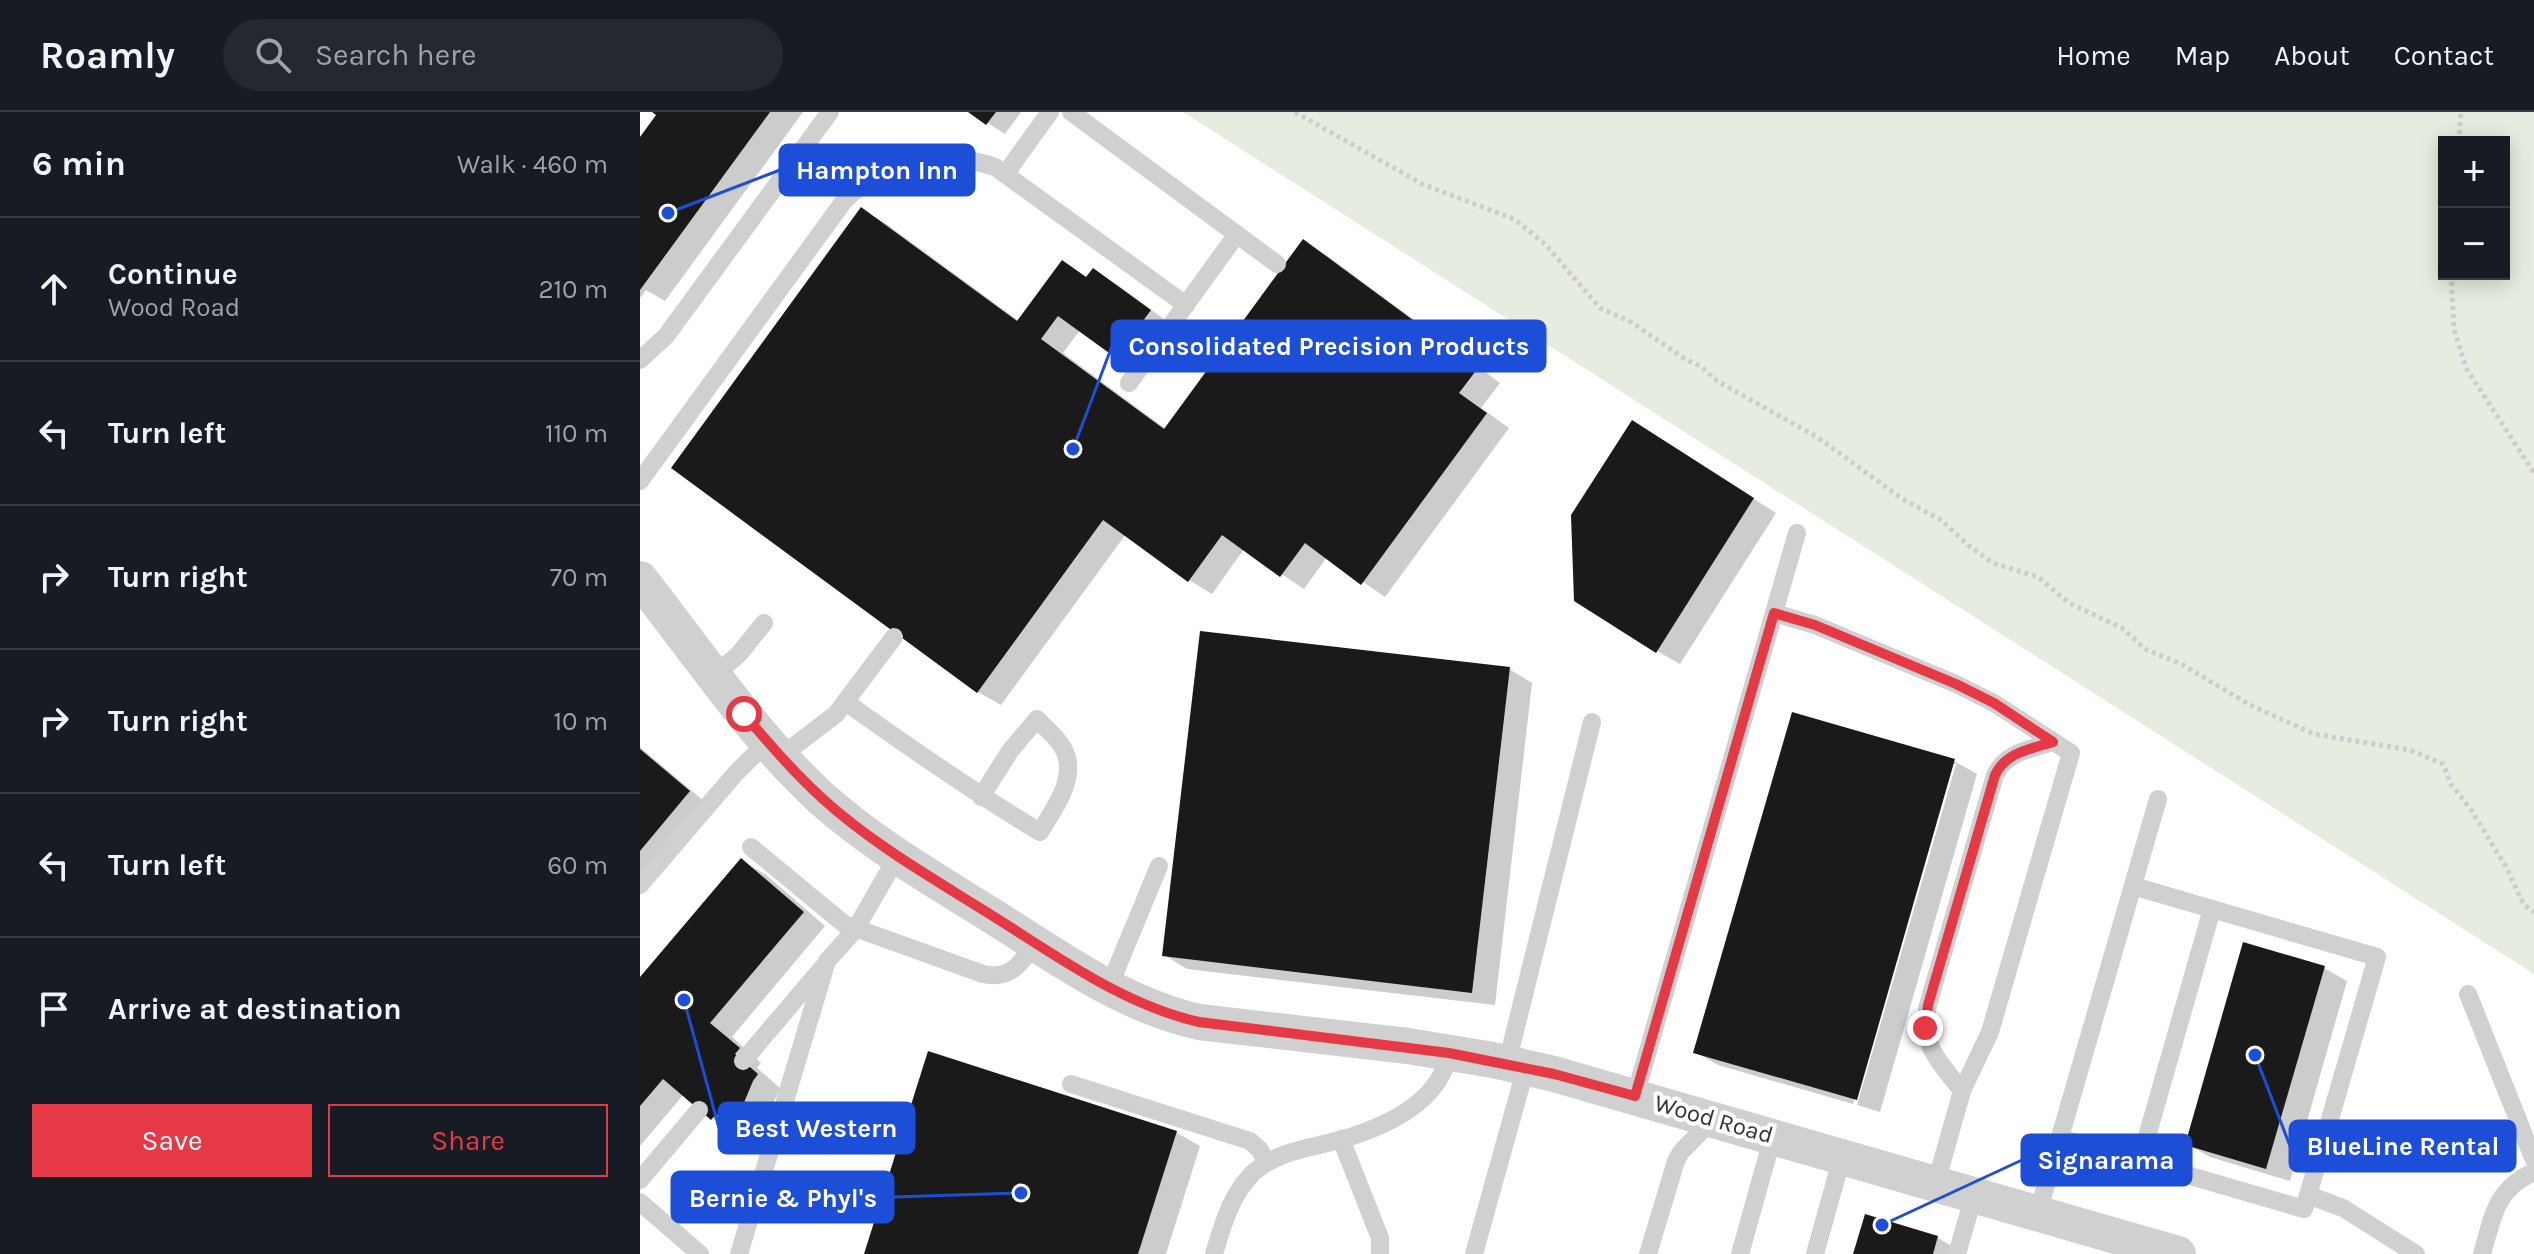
<!DOCTYPE html>
<html lang="en">
<head>
<meta charset="utf-8">
<style>
	:root { --surface:#171b24; --page:#242831; --text:#f1f3f6; --muted:#9ea1a6; --line:#363941; --accent:#e63946 }
	body { margin:0; font-family:Karla,sans-serif; background:var(--page); color:var(--text) }
	.controls { position:absolute; right:24px; top:24px; display:grid; overflow:hidden; border-radius:0px; box-shadow:0 4px 20px #0003 }
	.controls button { width:72px; height:72px; display:grid; place-items:center; padding:0; border:0; border-bottom:2px solid var(--line); background:var(--surface); color:var(--text); font:40px sans-serif }
	.stop { position:absolute; width:24px; height:24px; margin:-18px; border:6px solid #e63946; border-radius:50%; background:#fff }
	.stop.end { background:#e63946; border-color:#fff; box-shadow:0 2px 8px #0008 }
	.list { margin:0; padding:0; list-style:none }
	h2 { display:flex; justify-content:space-between; align-items:center; height:104px; margin:0; padding:0 32px; font-size:34px }
	h2 small { font-size:26px; font-weight:400; color:var(--muted) }
	.list li { display:grid; grid-template-columns:52px 1fr auto; gap:24px; align-items:center; box-sizing:border-box; height:144px; padding:0 32px; border-top:2px solid var(--line) }
	.list b { display:block; font-size:30px; white-space:nowrap }
	.list p { margin:0; font-size:26px; white-space:nowrap; color:var(--muted) }
	.list em { font-size:26px; font-style:normal; color:var(--muted) }
	.actions { display:flex; gap:16px; padding:24px 32px }
	.actions a { flex:1; padding:18px 0; border:2px solid var(--accent); border-radius:0px; text-align:center; font-size:28px; color:var(--accent) }
	.actions .main { background:var(--accent); color:#fff }
	.icon { flex:none; width:44px; height:44px; fill:none; stroke:currentColor; stroke-width:2; stroke-linecap:round; stroke-linejoin:round }
	.map { position:relative; flex:none; width:1894px; height:1142px; overflow:hidden }
	header { display:flex; align-items:center; gap:48px; box-sizing:border-box; height:112px; padding:0 40px; background:var(--surface); border-bottom:2px solid var(--line) }
	header strong { font-size:38px }
	nav { display:flex; gap:44px; margin-inline-start:auto; font-size:28px }
	.search { width:560px; height:72px; background:var(--page); display:flex; align-items:center; gap:20px; box-sizing:border-box; padding:0 28px; border-radius:44px; color:var(--muted); font-size:30px }
	main { display:flex }
	aside { flex:1; background:var(--surface) }
	.map>svg:first-child { display:block }
	.green { fill:#e6ecdf; fill-rule:evenodd }
	.shadow { fill:#0003 }
	.building { fill:#1a1a1a }
	.lines { fill:none; stroke-linecap:round; stroke-linejoin:round }
	.path { stroke:#cdcdcd; stroke-width:5; stroke-dasharray:4 4; stroke-linecap:butt }
	.lane { stroke:#d0d0d0; stroke-width:18 }
	.street { stroke:#d0d0d0; stroke-width:36 }
	.route { stroke:#e63946; stroke-width:10 }
	.labels { text-anchor:middle; stroke-width:8; stroke-linejoin:round; paint-order:stroke }
	.street-label { font-size:24px; fill:#333; stroke:#fff }
	.leader { fill:none; stroke:#1d4ed8; stroke-width:3 }
	.callout-dot { fill:#1d4ed8; stroke:#fff; stroke-width:3 }
	.callout { fill:#1d4ed8; stroke:#1d4ed8; stroke-width:3 }
	.callout-label { font-size:26px; text-anchor:middle; font-weight:bold; fill:#fff }
</style>
</head>
<body>
<header>
<strong>Roamly</strong>
<div class="search"><svg class="icon" aria-label="search" viewBox="0 0 24 24"><circle cx="10" cy="10" r="6"/><path d="M15 15l6 6"/></svg>Search here</div>
<nav><a>Home</a><a>Map</a><a>About</a><a>Contact</a></nav>
</header>
<main>
<aside>
<h2>6 min<small>Walk · 460 m</small></h2>
<ul class="list">
<li><svg class="icon" aria-label="ahead" viewBox="0 0 24 24"><path d="M12 20V5M6 11l6-6 6 6"/></svg><div><b>Continue</b><p>Wood Road</p></div><em>210 m</em></li>
<li><svg class="icon" aria-label="left" viewBox="0 0 24 24"><path d="M17 20v-9H6M10 6l-5 5 5 5"/></svg><div><b>Turn left</b></div><em>110 m</em></li>
<li><svg class="icon" aria-label="right" viewBox="0 0 24 24"><path d="M7 20v-9h11M14 6l5 5-5 5"/></svg><div><b>Turn right</b></div><em>70 m</em></li>
<li><svg class="icon" aria-label="right" viewBox="0 0 24 24"><path d="M7 20v-9h11M14 6l5 5-5 5"/></svg><div><b>Turn right</b></div><em>10 m</em></li>
<li><svg class="icon" aria-label="left" viewBox="0 0 24 24"><path d="M17 20v-9H6M10 6l-5 5 5 5"/></svg><div><b>Turn left</b></div><em>60 m</em></li>
<li><svg class="icon" aria-label="arrive" viewBox="0 0 24 24"><path d="M6 21V4h12l-3 4 3 4H6"/></svg><div><b>Arrive at destination</b></div></li>
</ul>
<div class="actions"><a class="main">Save</a><a>Share</a></div>
</aside>
<div class="map">
<svg width="1894" height="1142" viewBox="0 0 1894 1142">
	<rect width="100%" height="100%" fill="#fff"/>
	<path class="green" d="M543,0h1351v862zM1804,30h60v132h-60z"/>
	<g class="shadow">
		<path d="M15,0h148l-138,189 -19,-11 -6,8v-158l19,-25z"/>
		<path d="M331,0h50l-16,22z"/>
		<path d="M222,98l23,13 134,98 44,-59 25,16 5,-8 23,14 56,41 -32,45 -60,-40 -17,23 103,76 137,-187 23,13 174,128 -19,25 28,20 -124,169 -58,-40 -23,32 -60,-40 -32,45 -23,-14 -63,-46 -125,171 -23,-13 -304,-224z"/>
		<path d="M1016,324l120,77 -96,151 -23,-13z"/>
		<path d="M869,557l23,14 -37,322 -308,-36 -23,-14z"/>
		<path d="M1153,602l161,47 23,13 -97,338 -23,-7 99,-341h-4l-99,340 -135,-39 -23,-13z"/>
		<path d="M0,635l66,56 -66,71z"/>
		<path d="M101,749l24,13 60,52 -93,111 29,26 -4,5 23,20 -23,52 -45,-22 -28,-24 -44,52v-165z"/>
		<path d="M1684,856l23,13 -57,200 -80,-24 -23,-13z"/>
		<path d="M290,942l247,79 23,13 -34,108h-300z"/>
		<path d="M1226,1105l72,21 17,10 -1,6h-99z"/>
	</g>
	<g class="building">
		<path d="M12,0h118l-130,178v-153l16,-22z"/>
		<path d="M328,0h28l-10,13z"/>
		<path d="M221,95l156,114 45,-61 24,17 7,-9 58,42 -35,48 -58,-42 -17,23 123,90 139,-190 175,129 -19,25 28,20 -126,172 -56,-42 -25,34 -58,-42 -34,47 -85,-62 -126,173 -306,-225z"/>
		<path d="M992,308l122,78 -98,155 -82,-52 -3,-86z"/>
		<path d="M560,519l310,36 -38,326 -310,-37z"/>
		<path d="M1152,600l163,47 -98,341 -164,-47z"/>
		<path d="M0,637l50,42 -50,60z"/>
		<path d="M101,746l63,54 -94,111 30,25 -5,6 23,20 -5,7 -20,48 -17,-15 -5,6 -48,-41 -23,27v-129z"/>
		<path d="M1603,830l82,24 -59,203 -81,-24z"/>
		<path d="M288,939l249,80 -39,123h-274z"/>
		<path d="M1225,1102l73,22 -5,18h-80z"/>
	</g>
	<g class="lines">
		<g class="path">
			<path d="M655,0l127,72 92,35 31,25 55,64 31,14 54,37 17,8 15,14 100,56 84,61 40,22 28,26 24,17 45,14 31,26 53,25 23,21 38,16 67,40 64,29 96,16 33,14 8,20 20,26 34,55 19,40 10,7"/>
			<path d="M1819,30l2,-30"/>
			<path d="M1811,162l3,55 12,39 68,105"/>
		</g>
		<g class="lane">
			<path d="M431,0l206,152"/>
			<path d="M366,61l44,-61"/>
			<path d="M0,248l26,-24 164,-224"/>
			<path d="M489,271l108,-149"/>
			<path d="M0,369l204,-280c37,-39 101,-52 151,-34l191,138"/>
			<path d="M1134,501l41,12 141,59 38,19 77,50 -81,279 -28,59 -26,92"/>
			<path d="M75,563l24,-21 25,-31"/>
			<path d="M207,591c63,45 126,89 193,129 14,-23 39,-56 23,-84 -6,-11 -18,-20 -26,-29l-27,32 -29,46"/>
			<path d="M140,645l56,-43 58,-77"/>
			<path d="M111,735l93,77 139,50c27,6 38,-10 52,-31"/>
			<path d="M0,773l95,-111 32,-32"/>
			<path d="M469,875l50,-121"/>
			<path d="M1828,882l66,166"/>
			<path d="M103,949l80,-94"/>
			<path d="M867,951l85,-341"/>
			<path d="M431,972l179,57 9,8 8,13"/>
			<path d="M1322,979c-22,-29 -43,-46 -34,-86l67,-230c11,-23 36,-26 58,-33"/>
			<path d="M995,984l162,-563"/>
			<path d="M1420,1026l244,71 73,-252 -244,-71"/>
			<path d="M701,1027l39,99v16"/>
			<path d="M1500,1049l72,-252"/>
			<path d="M0,1068l59,-70"/>
			<path d="M1668,1083l35,13 73,46"/>
			<path d="M0,1090l60,52"/>
			<path d="M1398,1101l120,-414"/>
			<path d="M99,1142l88,-293 28,-31 43,-75"/>
			<path d="M574,1142c9,-30 17,-60 40,-82 24,-21 56,-24 86,-32 45,-13 100,-37 109,-87"/>
			<path d="M834,1142l52,-187"/>
			<path d="M1008,1142l28,-93 5,-9 32,-33"/>
			<path d="M1100,1142l33,-118"/>
			<path d="M1175,1142l27,-97"/>
			<path d="M1317,1142l17,-59"/>
			<path d="M1842,1142c11,-37 13,-65 52,-82"/>
		</g>
		<path class="street" d="M0,467c58,74 112,155 181,219 58,52 130,91 195,133 57,37 116,76 183,91l209,24 85,14 61,14 624,180"/>
	</g>
	<g class="lines">
		<path class="route" d="M104,602c25,30 50,59 79,85 54,49 120,85 181,124 61,39 124,83 195,99l250,31 105,21 81,22 139,-483 41,12 141,59 38,19 59,39c-22,7 -47,10 -58,33l-67,230 -3,23"/>
	</g>
	<g class="labels">
		<g class="street-label">
			<text transform="translate(1074 1007) rotate(16)" y="8">Wood Road</text>
		</g>
	</g>
	<path class="leader" d="M28 101L140 58M433 337L472 234M44 888L79 1016M1615 943L1650 1034M1242 1113L1382 1048M381 1081L253 1085"/>
	<g class="callout-dot">
		<circle cx="28" cy="101" r="8"/>
		<circle cx="433" cy="337" r="8"/>
		<circle cx="44" cy="888" r="8"/>
		<circle cx="1615" cy="943" r="8"/>
		<circle cx="1242" cy="1113" r="8"/>
		<circle cx="381" cy="1081" r="8"/>
	</g>
	<g class="callout">
		<rect x="140" y="33" width="194" height="50" rx="8"/>
		<rect x="472" y="209" width="433" height="50" rx="8"/>
		<rect x="79" y="991" width="195" height="50" rx="8"/>
		<rect x="1650" y="1009" width="225" height="50" rx="8"/>
		<rect x="1382" y="1023" width="169" height="50" rx="8"/>
		<rect x="32" y="1060" width="221" height="50" rx="8"/>
	</g>
	<g class="callout-label">
		<text x="237" y="67">Hampton Inn</text>
		<text x="689" y="243">Consolidated Precision Products</text>
		<text x="176" y="1025">Best Western</text>
		<text x="1763" y="1043">BlueLine Rental</text>
		<text x="1466" y="1057">Signarama</text>
		<text x="143" y="1095">Bernie &amp; Phyl's</text>
	</g>
</svg>
<div class="controls">
<button>+</button>
<button>−</button>
</div>
<div class="stop" style="left:104px;top:602px"></div>
<div class="stop end" style="left:1285px;top:916px"></div>
</div>
</main>
</body>
</html>
